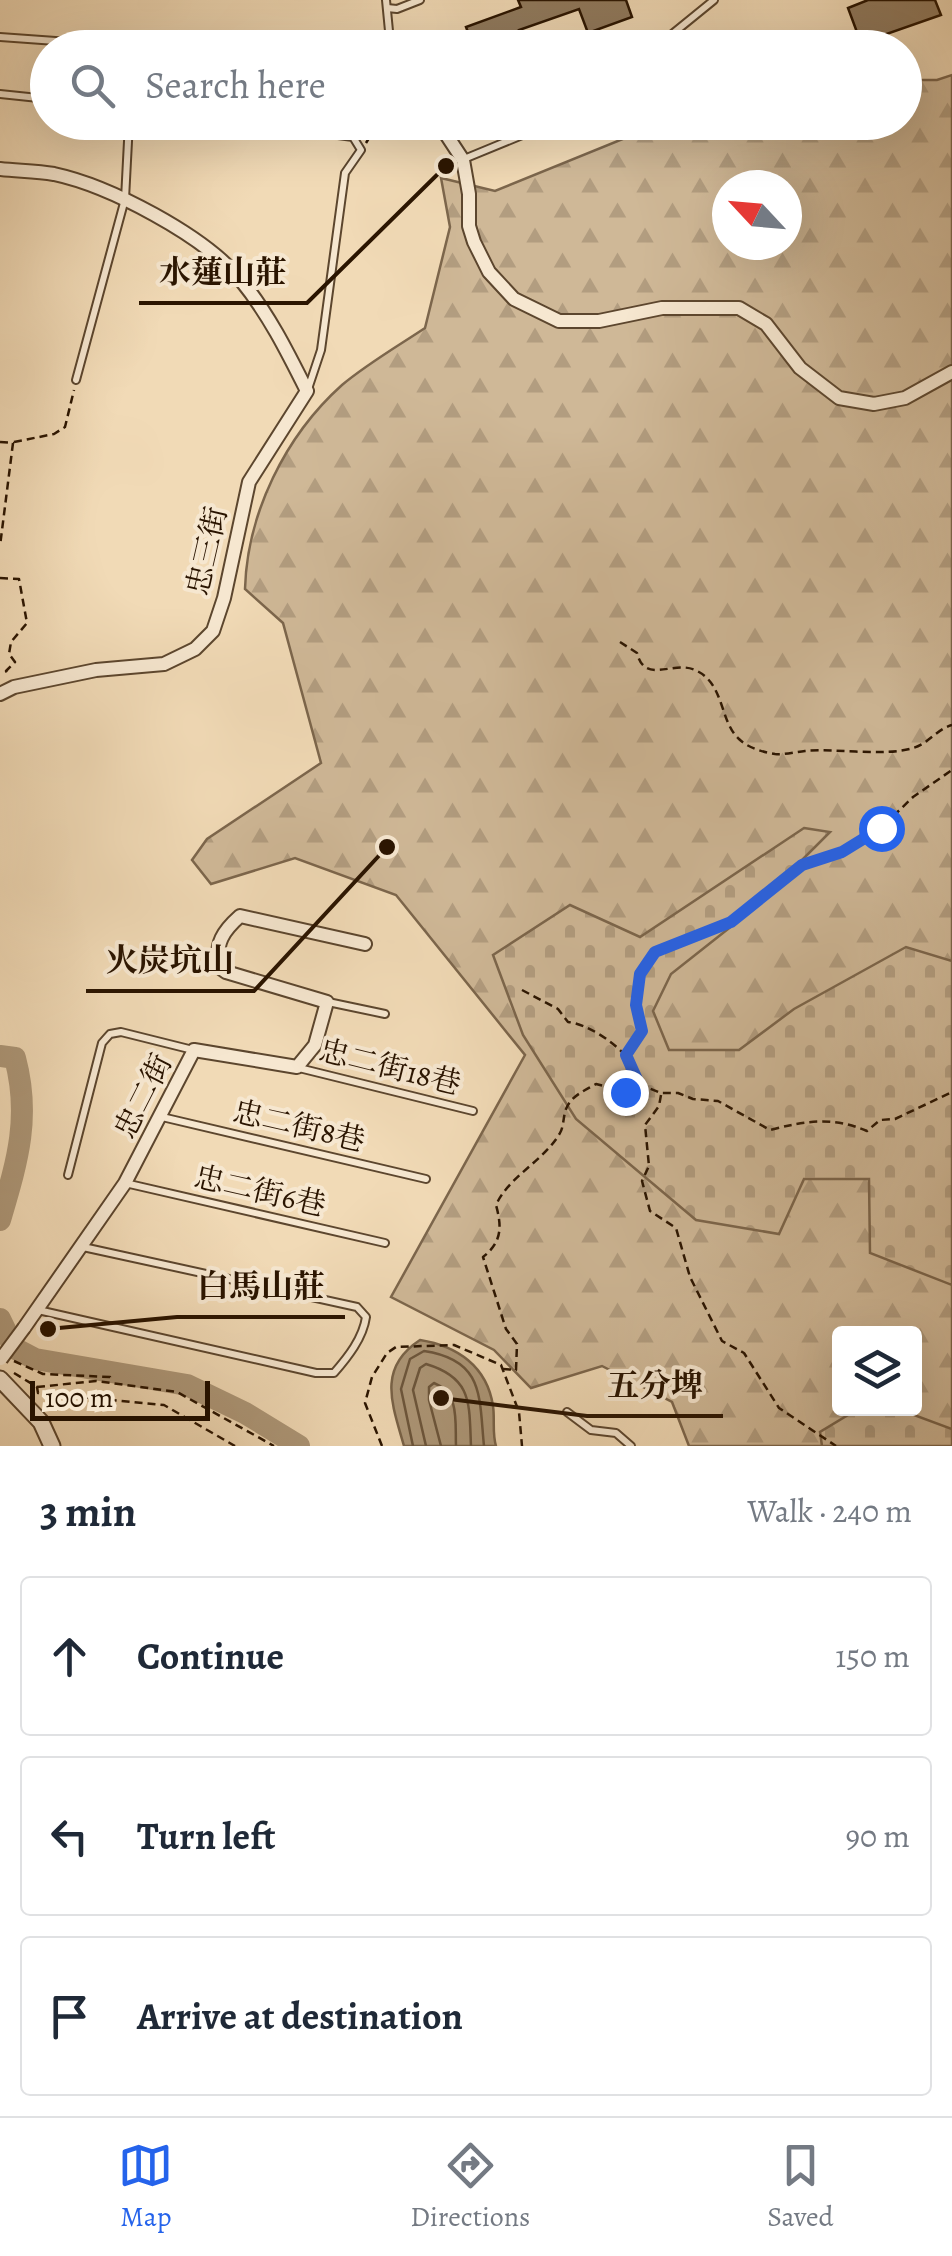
<!DOCTYPE html>
<html lang="en">
<head>
<meta charset="utf-8">
<style>
	:root { --surface:#fff; --page:#f6f6f7; --text:#1f2937; --muted:#747a83; --line:#e0e1e3; --accent:#2563eb }
	body { margin:0; font-family:Alegreya,"Noto Serif TC",serif; background:var(--page); color:var(--text) }
	.controls { position:absolute; right:30px; bottom:30px; display:grid; overflow:hidden; border-radius:10px; box-shadow:0 10px 40px #0002 }
	.controls button { width:90px; height:90px; display:grid; place-items:center; padding:0; border:0; border-bottom:2px solid var(--line); background:var(--surface); color:var(--text); font:50px sans-serif }
	.compass { position:absolute; left:712px; top:170px; width:90px; height:90px; border-radius:50%; background:var(--surface); box-shadow:0 10px 40px #0002; rotate:296deg }
	.scale { position:absolute; left:30px; bottom:25px; width:180px; box-sizing:border-box; padding-left:10px; border:5px solid #2a1400; border-top:0; font-size:28px; line-height:35px; white-space:nowrap; color:#2a1400; -webkit-text-stroke:8px #f6e7d0; paint-order:stroke }
	.stop { position:absolute; width:30px; height:30px; margin:-22px; border:8px solid #2563eb; border-radius:50%; background:#fff }
	.stop.end { background:#2563eb; border-color:#fff; box-shadow:0 2px 10px #0008 }
	.list { margin:0; padding:0; list-style:none }
	h2 { display:flex; justify-content:space-between; align-items:center; height:130px; margin:0; padding:0 40px; font-size:42px }
	h2 small { font-size:32px; font-weight:400; color:var(--muted) }
	.list li { display:grid; grid-template-columns:65px 1fr auto; gap:30px; align-items:center; box-sizing:border-box; height:160px; margin:0 20px 20px; padding:0 20px; border:2px solid var(--line); border-radius:10px }
	.list b { display:block; font-size:38px; white-space:nowrap }
	.list em { font-size:32px; font-style:normal; color:var(--muted) }
	.icon { flex:none; width:55px; height:55px; fill:none; stroke:currentColor; stroke-width:2; stroke-linecap:round; stroke-linejoin:round }
	.map { position:relative; flex:none; width:952px; height:1446px; overflow:hidden }
	.search { position:absolute; background:var(--surface); box-shadow:0 10px 40px #0002; left:30px; right:30px; top:30px; height:110px; display:flex; align-items:center; gap:25px; box-sizing:border-box; padding:0 35px; border-radius:55px; color:var(--muted); font-size:38px }
	.sheet { height:670px; background:var(--surface) }
	nav { display:flex; justify-content:space-around; align-items:center; box-sizing:border-box; height:140px; border-top:2px solid var(--line); background:var(--surface); font-size:28px; color:var(--muted) }
	nav a { display:grid; justify-items:center; gap:5px }
	nav .on { color:var(--accent) }
	.map>svg:first-child { display:block }
	.forest { fill:url(#forest-firs); stroke:#7c664c; stroke-width:2.5; fill-rule:evenodd }
	.cemetery { fill:url(#cemetery-stones); stroke:#7c664c; stroke-width:2.5 }
	.water { fill:#ad9778; stroke:#796348; stroke-width:2.5 }
	.lines { fill:none; stroke-linecap:round; stroke-linejoin:round }
	.shore { stroke:#6c563c; stroke-width:2.5 }
	.river { stroke:#ad9778; stroke-width:22 }
	.building { fill:#917b5f; stroke:#2a1400; stroke-width:2.5 }
	.service-casing { stroke:#5c462e; stroke-width:10 }
	.minor-casing { stroke:#5c462e; stroke-width:16 }
	.tertiary-casing { stroke:#5c462e; stroke-width:19 }
	.path { stroke:#2a1400; stroke-width:2.5; stroke-dasharray:8 5; stroke-linecap:butt }
	.service { stroke:#f6e7d0; stroke-width:6 }
	.minor { stroke:#f6e7d0; stroke-width:12 }
	.tertiary { stroke:#f6e7d0; stroke-width:15 }
	.minor-bridge-casing { stroke:#5c462e; stroke-width:16; stroke-linecap:butt }
	.minor-bridge { stroke:#f6e7d0; stroke-width:12 }
	.route { stroke:#2563eb; stroke-width:12 }
	.labels { text-anchor:middle; stroke-width:8; stroke-linejoin:round; paint-order:stroke }
	.street-label { font-size:30px; fill:#2a1400; stroke:#f6e7d0 }
	.leader { fill:none; stroke:#2a1400; stroke-width:4 }
	.callout-dot { fill:#2a1400; stroke:#f6e7d0; stroke-width:4 }
	.callout-label { font-size:32px; text-anchor:middle; font-weight:bold; fill:#2a1400; stroke:#f6e7d0; stroke-width:8; stroke-linejoin:round; paint-order:stroke }
</style>
</head>
<body>
<div class="map">
<svg width="952" height="1446" viewBox="0 0 952 1446">
	<defs>
		<pattern id="forest-firs" width="22" height="20" patternUnits="userSpaceOnUse" patternTransform="scale(2.5)"><rect width="22" height="20" fill="#cfb897"/><path d="M5 1l3.5 6h-7zM16 11l3.5 6h-7z" fill="#b29d80"/></pattern>
		<pattern id="cemetery-stones" width="16" height="16" patternUnits="userSpaceOnUse" patternTransform="scale(2.5)"><rect width="16" height="16" fill="#cfb897"/><path d="M2 7V4a2 2 0 0 1 4 0v3zM10 15v-3a2 2 0 0 1 4 0v3z" fill="#b29d80"/></pattern>
	</defs>
	<rect width="100%" height="100%" fill="#f1dab6"/>
	<filter id="stains"><feTurbulence type="fractalNoise" baseFrequency=".002" numOctaves="4"/><feColorMatrix values="0 0 0 0 .2 0 0 0 0 .09 0 0 0 0 .02 0 0 0 .5 -.17"/></filter>
	<radialGradient id="worn" r=".72"><stop offset=".6" stop-color="#630" stop-opacity="0"/><stop offset="1" stop-color="#630" stop-opacity=".3"/></radialGradient>
	<path class="forest" d="M952,75v1371h-263l-17,-44 -70,-36 -71,22 -37,-38 -103,-53 134,-242 -129,-160 -101,-37 -84,26 -19,-24 15,-21 114,-76 -38,-140 -38,-34c2,-75 40,-153 97,-204 25,-21 56,-39 83,-57l25,-101 -9,-49 54,13 167,-68 242,-1 1,-42h32zM727,185h60v60h-60zM840,1334h74v74h-74z"/>
	<g class="cemetery">
		<path d="M804,828l26,4 -78,78 -81,64 -18,37 16,39h70l55,-41 112,-62 46,14v324l-82,-32 -1,-74h-65l-25,55 -83,-14 -120,-101 -53,-84 -30,-80 77,-50 70,32z"/>
		<path d="M858,1409h40l54,20v17h-130l-2,-14z"/>
	</g>
	<path class="water" d="M420,1340c37,6 67,26 73,66 2,13 -1,27 3,40h-92c-12,-42 -27,-78 16,-106z"/>
	<g class="lines">
		<g class="shore">
			<path d="M413,1446l-12,-57 9,-30 14,-8c61,9 55,47 60,95"/>
			<path d="M426,1446l-13,-56 7,-22 6,-4c47,14 43,40 45,82"/>
			<path d="M441,1446l-12,-46v-13l5,-4c26,10 21,39 22,63"/>
		</g>
		<g class="river">
			<path d="M0,1056l15,2c16,60 2,104 -15,162"/>
			<path d="M0,1319l14,29 21,11 152,26 58,28 54,33"/>
		</g>
	</g>
	<g class="building">
		<path d="M518,0h108l6,17 -44,16 -9,-24 -60,21 6,18h-51l-8,-21 55,-20z"/>
		<path d="M868,0h67l6,15 -80,28 -13,-35z"/>
	</g>
	<g class="lines">
		<g class="service-casing">
			<g id="service">
				<path d="M387,8l10,1 23,-9"/>
				<path d="M0,37l153,11"/>
				<path d="M385,48l4,-17 -3,-31"/>
				<path d="M655,48l59,-48"/>
				<path d="M0,94l48,5"/>
				<path d="M239,122l114,15 8,13 -16,23 -24,177 -13,39"/>
				<path d="M464,159l90,-37"/>
				<path d="M76,380l49,-181 4,-77"/>
				<path d="M328,1002l57,12"/>
				<path d="M299,1068l174,43"/>
				<path d="M162,1117l264,62"/>
				<path d="M68,1175l34,-132 8,-9 11,-2 72,18"/>
				<path d="M125,1183l260,60"/>
				<path d="M38,1310l278,63h18c14,-16 29,-35 32,-56l-9,-10 -274,-60"/>
				<path d="M567,1412l24,18 25,3 15,13"/>
			</g>
		</g>
		<g class="minor-casing">
			<g id="minor">
				<path d="M438,122l25,38 6,34v32l5,16 15,30 25,27 45,22h40l63,-13h77l27,16 34,44 39,30 35,6 31,-6 47,-26"/>
				<path d="M0,169c18,2 36,2 54,5 56,12 149,61 186,105 28,34 47,72 67,112l-58,91 -25,116 -11,33 -18,18 -31,15 -68,6 -82,17 -14,7"/>
				<path d="M24,1328l101,-145 69,-133 103,17 18,-22 12,-43 -101,-30 -7,-5c-4,-24 4,-36 21,-51l125,28"/>
			</g>
		</g>
		<g class="tertiary-casing">
			<path id="tertiary" d="M0,1379l41,43 11,24"/>
		</g>
		<g class="path">
			<path d="M366,143l8,-13 47,3 -3,-11"/>
			<path d="M0,442l13,1 -13,103"/>
			<path d="M14,442l40,-8 11,-7 9,-37"/>
			<path d="M0,578l19,1 8,44 -16,19 -2,12 6,8 -9,9 2,4"/>
			<path d="M620,642l17,11c8,32 36,7 58,17 30,13 24,51 44,69 9,9 24,13 36,15 9,1 20,-2 30,-3 32,-3 78,6 108,-3 15,-4 24,-19 39,-23"/>
			<path d="M522,990l36,19 10,13c19,2 44,19 56,32 7,7 11,21 15,30l22,9h17l15,6 25,2 52,29c35,-9 62,-14 97,1l13,-11 15,-1 57,-27"/>
			<path d="M627,1054l15,-23 -6,-26 4,-31 15,-22 76,-30 71,-57 40,-12 39,-25 32,-31 39,-27"/>
			<path d="M661,1095l-2,11 -14,19 4,41 -7,15 8,30 26,17 14,49 32,64 22,12 35,55 57,38"/>
			<path d="M14,1361l29,13 67,3v3"/>
			<path d="M503,1369l13,1 1,-26 -11,-15 -23,-72c19,-15 19,-30 13,-52 13,-29 48,-44 64,-72 4,-7 3,-16 6,-24 5,-13 18,-18 30,-25l29,7 12,-6"/>
			<path d="M14,1373l23,14 1,6 126,12 71,41"/>
			<path d="M37,1387l59,-6 81,11 97,54"/>
			<path d="M382,1446l-17,-43 7,-26 15,-24 9,-6 58,-2 47,20 18,47 3,34"/>
		</g>
		<use href="#service" class="service"/>
		<use href="#minor" class="minor"/>
		<use href="#tertiary" class="tertiary"/>
		<g class="minor-bridge-casing">
			<path id="minor-bridge" d="M1,1359l23,-31"/>
		</g>
		<use href="#minor-bridge" class="minor-bridge"/>
	</g>
	<g class="lines">
		<path class="route" d="M625,1092l14,-8 -13,-29 16,-24 -6,-26 4,-31 15,-22 76,-30 71,-57 40,-13 39,-24"/>
	</g>
	<g class="labels">
		<g class="street-label">
			<text transform="translate(207 551) rotate(-77)" y="10">忠三街</text>
			<text transform="translate(390 1067) rotate(14)" y="10">忠二街18巷</text>
			<text transform="translate(143 1096) rotate(-63)" y="10">忠二街</text>
			<text transform="translate(299 1126) rotate(13)" y="10">忠二街8巷</text>
			<text transform="translate(260 1191) rotate(13)" y="10">忠二街6巷</text>
		</g>
	</g>
	<path class="leader" d="M446 166L307 303H139M387 847L254 991H86M48 1329L177 1317H345M441 1398L587 1416H723"/>
	<g class="callout-dot">
		<circle cx="446" cy="166" r="10"/>
		<circle cx="387" cy="847" r="10"/>
		<circle cx="48" cy="1329" r="10"/>
		<circle cx="441" cy="1398" r="10"/>
	</g>
	<g class="callout-label">
		<text x="223" y="283">水蓮山莊</text>
		<text x="170" y="971">火炭坑山</text>
		<text x="261" y="1297">白馬山莊</text>
		<text x="655" y="1396">五分埤</text>
	</g>
	<rect width="100%" height="100%" filter="url(#stains)"/>
	<rect width="100%" height="100%" fill="url(#worn)"/>
</svg>
<div class="controls">
<button><svg class="icon" aria-label="layers" viewBox="0 0 24 24"><path d="M12 4l9 5-9 5-9-5zM3 14l9 5 9-5"/></svg></button>
</div>
<svg class="compass" viewBox="-18 -18 36 36"><path d="M0-13l5 13h-10z" fill="#e53935"/><path d="M0 13l5-13h-10z" fill="#747a83"/></svg>
<div class="scale">100 m</div>
<div class="stop" style="left:881px;top:828px"></div>
<div class="stop end" style="left:625px;top:1092px"></div>
<div class="search"><svg class="icon" aria-label="search" viewBox="0 0 24 24"><circle cx="10" cy="10" r="6"/><path d="M15 15l6 6"/></svg>Search here</div>
</div>
<section class="sheet">
<h2>3 min<small>Walk · 240 m</small></h2>
<ul class="list">
<li><svg class="icon" aria-label="ahead" viewBox="0 0 24 24"><path d="M12 20V5M6 11l6-6 6 6"/></svg><div><b>Continue</b></div><em>150 m</em></li>
<li><svg class="icon" aria-label="left" viewBox="0 0 24 24"><path d="M17 20v-9H6M10 6l-5 5 5 5"/></svg><div><b>Turn left</b></div><em>90 m</em></li>
<li><svg class="icon" aria-label="arrive" viewBox="0 0 24 24"><path d="M6 21V4h12l-3 4 3 4H6"/></svg><div><b>Arrive at destination</b></div></li>
</ul>
</section>
<nav>
<a class="on"><svg class="icon" aria-label="map" viewBox="0 0 24 24"><path d="M3 6l6-2 6 2 6-2v14l-6 2-6-2-6 2zM9 4v14M15 6v14"/></svg>Map</a>
<a><svg class="icon" aria-label="directions" viewBox="0 0 24 24"><path d="M12 3l9 9-9 9-9-9zM9 14v-3h6M13 9l2 2-2 2"/></svg>Directions</a>
<a><svg class="icon" aria-label="saved" viewBox="0 0 24 24"><path d="M7 4h10v16l-5-4-5 4z"/></svg>Saved</a>
</nav>
</body>
</html>
